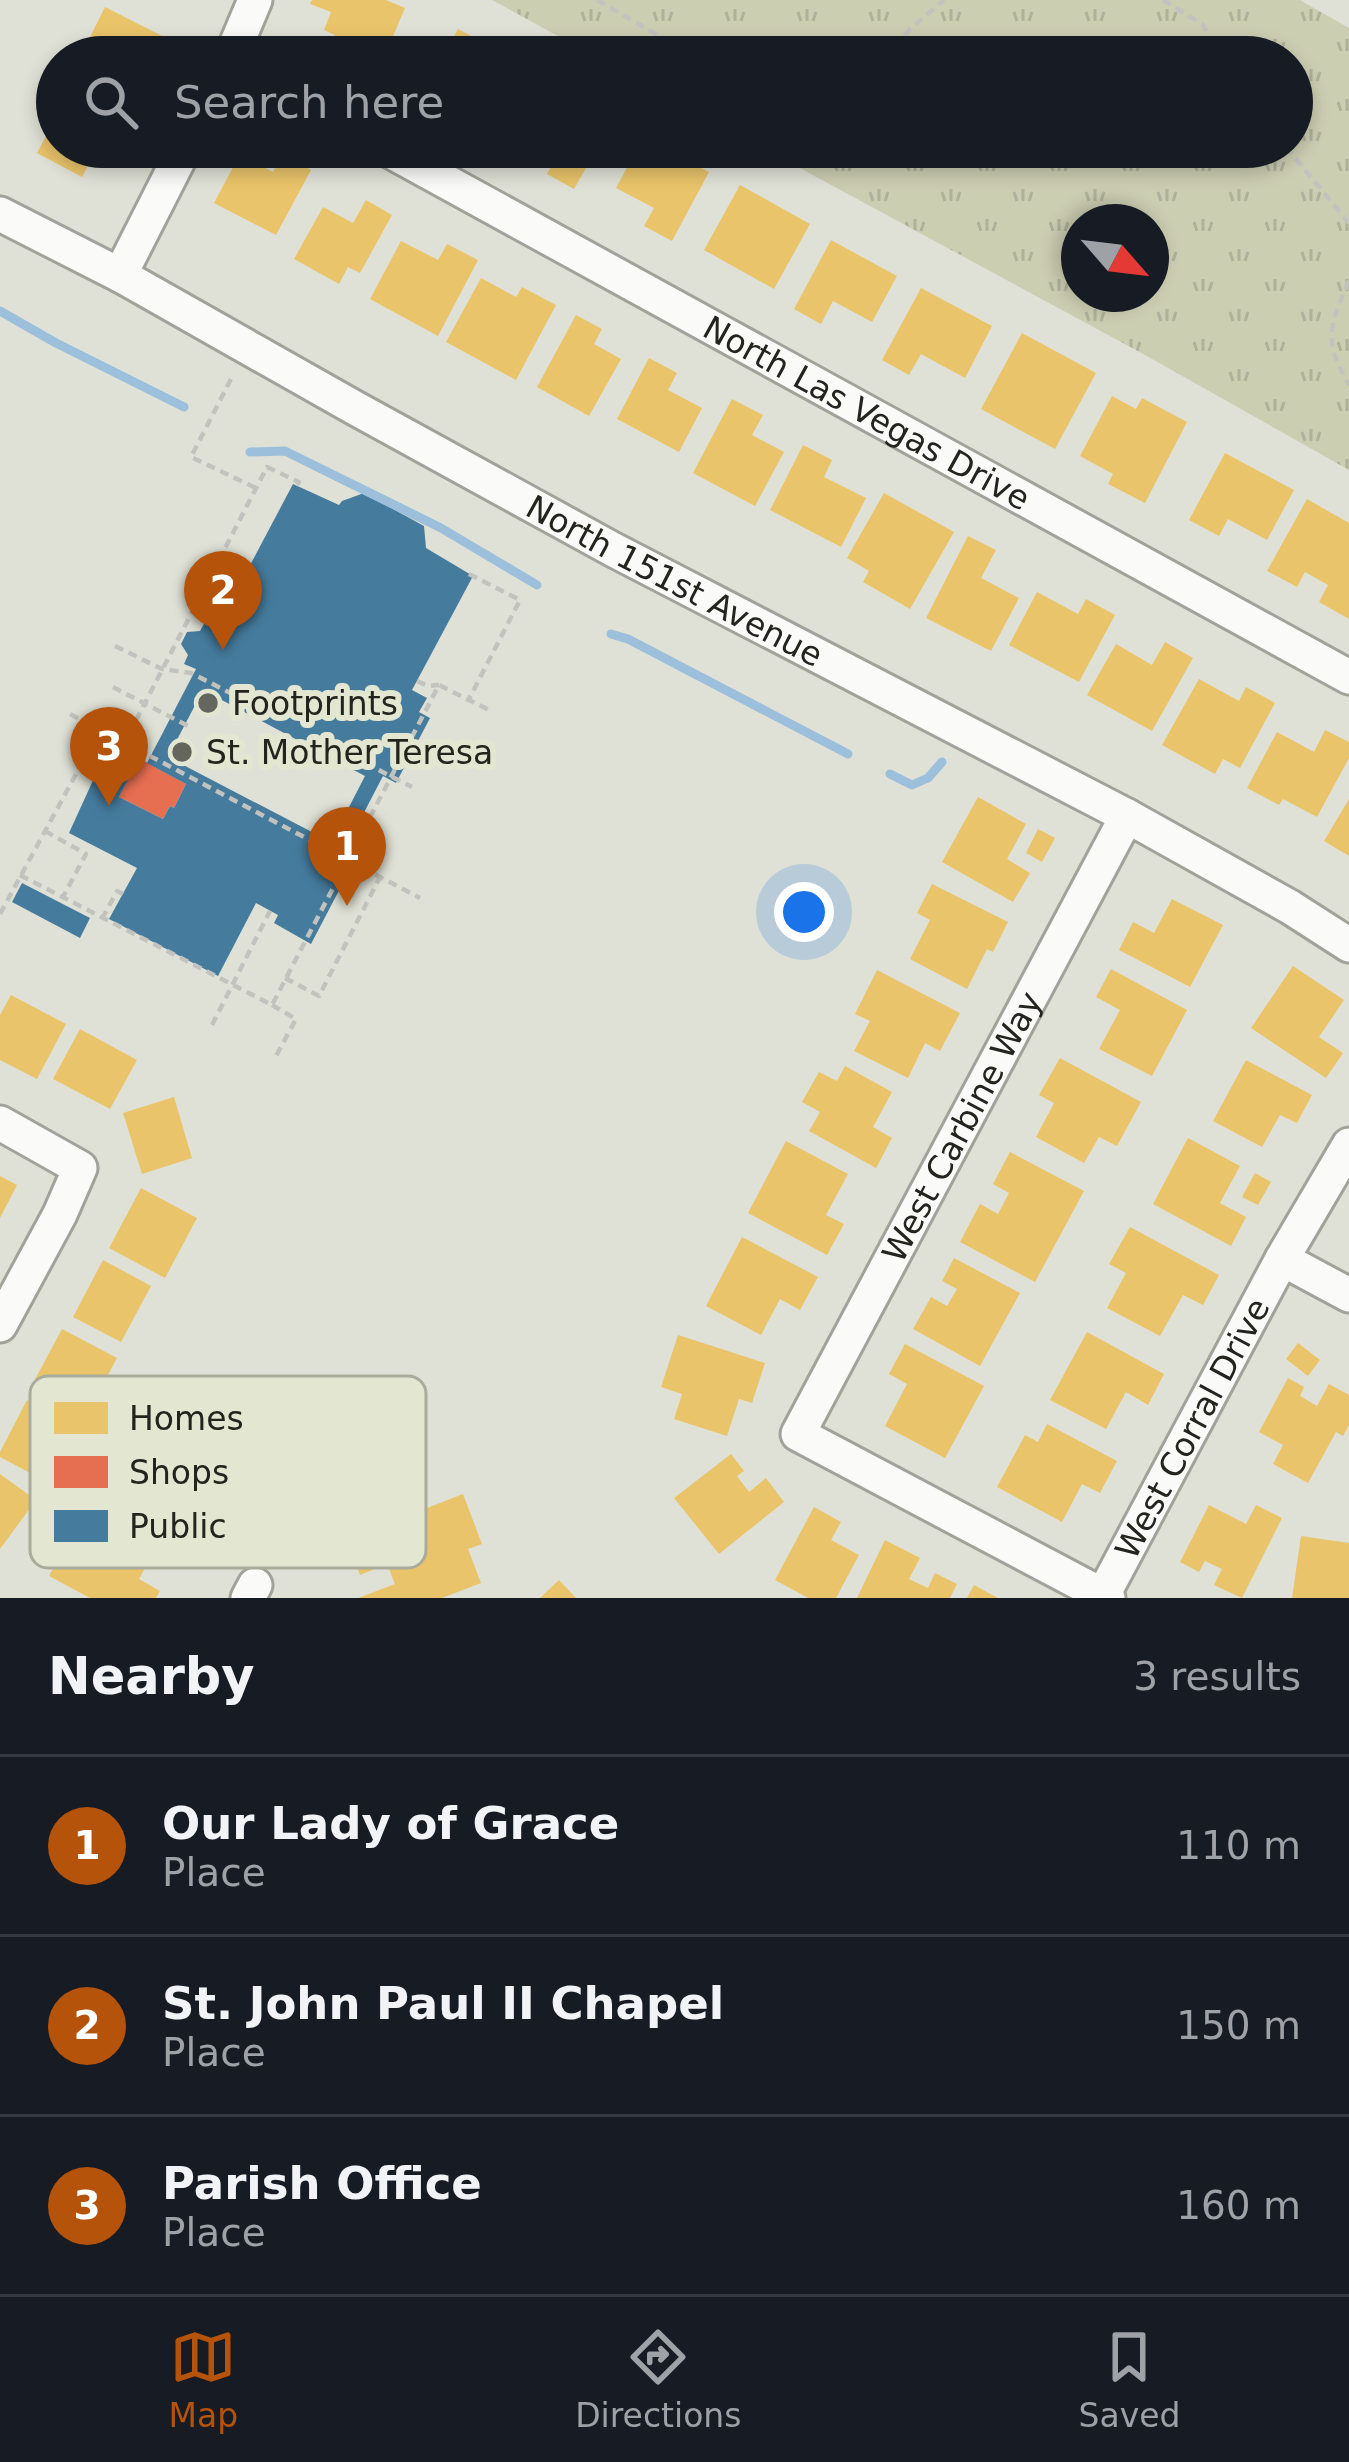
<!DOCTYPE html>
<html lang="en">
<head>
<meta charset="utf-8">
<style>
	:root { --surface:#171b24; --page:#20242c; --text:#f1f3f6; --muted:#9ea1a6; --line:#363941; --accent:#b45309 }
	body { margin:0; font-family:"DejaVu Sans",sans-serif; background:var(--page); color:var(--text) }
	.compass { position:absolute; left:1061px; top:204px; width:108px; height:108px; border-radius:50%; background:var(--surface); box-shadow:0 6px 18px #0003; rotate:118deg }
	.you { position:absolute; left:804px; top:912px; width:42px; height:42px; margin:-30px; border:9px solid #fff; border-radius:50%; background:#1a73e8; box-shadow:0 0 0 18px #1a73e833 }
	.badge { display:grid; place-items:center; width:78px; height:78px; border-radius:50%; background:var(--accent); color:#fff; font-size:39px; font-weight:700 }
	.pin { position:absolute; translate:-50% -99px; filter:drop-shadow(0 3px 6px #0008) }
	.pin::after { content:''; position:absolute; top:63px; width:42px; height:36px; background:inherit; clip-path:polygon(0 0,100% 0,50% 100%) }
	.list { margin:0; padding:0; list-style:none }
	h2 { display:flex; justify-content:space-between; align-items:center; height:156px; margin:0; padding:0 48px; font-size:51px }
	h2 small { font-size:39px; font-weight:400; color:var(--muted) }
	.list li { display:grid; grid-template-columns:78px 1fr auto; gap:36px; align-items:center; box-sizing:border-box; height:180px; padding:0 48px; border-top:3px solid var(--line) }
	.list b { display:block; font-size:45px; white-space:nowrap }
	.list p { margin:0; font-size:39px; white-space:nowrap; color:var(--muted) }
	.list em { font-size:39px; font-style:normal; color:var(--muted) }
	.icon { flex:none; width:66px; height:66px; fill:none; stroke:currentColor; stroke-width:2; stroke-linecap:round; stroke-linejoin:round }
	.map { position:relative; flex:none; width:1349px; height:1598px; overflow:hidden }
	.search { position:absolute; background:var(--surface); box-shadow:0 6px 18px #0003; left:36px; right:36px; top:36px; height:132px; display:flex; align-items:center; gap:30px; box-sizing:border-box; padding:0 42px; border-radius:66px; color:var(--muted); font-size:45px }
	.sheet { height:696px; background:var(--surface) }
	nav { display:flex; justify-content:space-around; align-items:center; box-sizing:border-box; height:168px; border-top:3px solid var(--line); background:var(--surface); font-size:33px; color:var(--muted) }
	nav a { display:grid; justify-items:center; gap:6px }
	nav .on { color:var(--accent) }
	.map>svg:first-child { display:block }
	.grass { fill:url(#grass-tufts); fill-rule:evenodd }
	.homes { fill:#e9c46a }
	.shops { fill:#e76f51 }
	.public { fill:#457b9d; fill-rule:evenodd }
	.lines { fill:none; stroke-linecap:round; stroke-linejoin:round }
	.stream { stroke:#9cbfdb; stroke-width:9 }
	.minor-casing { stroke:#a1a29a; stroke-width:39 }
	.path { stroke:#c2c3be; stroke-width:4.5; stroke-dasharray:9 6; stroke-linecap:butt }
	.minor { stroke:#fafaf9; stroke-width:33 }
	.poi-dot { fill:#65665e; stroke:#e3e6d1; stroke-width:4.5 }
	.labels { text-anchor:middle; stroke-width:12; stroke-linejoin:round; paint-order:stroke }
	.street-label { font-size:33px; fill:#23241d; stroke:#e3e6d1 }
	.poi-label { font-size:33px; fill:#23241d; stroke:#e3e6d1; text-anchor:start }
	.key { fill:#e3e6d1; stroke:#a9ac9b; stroke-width:3 }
	.key-label { font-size:33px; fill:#23241d }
</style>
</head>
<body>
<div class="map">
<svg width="1349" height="1598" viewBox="0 0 1349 1598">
	<defs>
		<pattern id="grass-tufts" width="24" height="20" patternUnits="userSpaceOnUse" patternTransform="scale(3)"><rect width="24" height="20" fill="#ccceb2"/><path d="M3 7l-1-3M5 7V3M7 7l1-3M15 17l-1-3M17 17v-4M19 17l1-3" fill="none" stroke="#afb199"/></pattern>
	</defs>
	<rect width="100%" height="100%" fill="#e0e1d6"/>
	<path class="grass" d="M492,0h808l49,28v442l-204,-115 -384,-208h531v-90h-696zM1079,222h72v72h-72z"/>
	<g class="homes">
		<path d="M312,0h74l19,8 -21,49h-58l9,-22 -11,-5 7,-18 -21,-8z"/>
		<path d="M105,7l71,36 -7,14h-89z"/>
		<path d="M458,29l53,28h-68z"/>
		<path d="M57,115v32h41l-16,30 -45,-24z"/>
		<path d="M562,147h36l-24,42 -27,-15z"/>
		<path d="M638,147h24l47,25 -37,69 -28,-15 10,-18 -38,-20z"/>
		<path d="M240,154l33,18 9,-18 29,16 -35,65 -62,-32z"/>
		<path d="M740,185l70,39 -36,65 -70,-39z"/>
		<path d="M366,200l26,15 -32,58 -12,-6 -9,17 -45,-25 29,-52 30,16z"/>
		<path d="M831,240l66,36 -25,46 -39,-21 -12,23 -27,-15z"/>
		<path d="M401,241l37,19 9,-16 31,16 -40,76 -68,-37z"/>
		<path d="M481,278l35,19 6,-10 34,18 -40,75 -70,-38z"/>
		<path d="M921,288l71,38 -27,52 -44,-24 -12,21 -27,-15z"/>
		<path d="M576,315l26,14 -8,15 27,15 -32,57 -52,-29z"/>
		<path d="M1022,333l74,40 -41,76 -74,-40z"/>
		<path d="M649,358l28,15 -9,17 34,18 -23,44 -62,-33z"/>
		<path d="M1112,396l24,13 6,-11 45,24 -42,81 -37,-19 5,-10 -33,-18z"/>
		<path d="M732,399l31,16 -11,20 32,17 -29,54 -62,-33z"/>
		<path d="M803,445l29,15 -8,17 42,21 -25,49 -71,-37z"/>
		<path d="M1225,453l69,37 -27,50 -39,-21 -9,17 -30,-16z"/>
		<path d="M884,493l70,39 -44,77 -47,-27 6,-11 -22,-13z"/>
		<path d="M1307,499l42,24v96l-30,-17 9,-17 -23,-13 -8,15 -30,-16z"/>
		<path d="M968,536l28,14 -15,28 38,20 -28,53 -65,-33z"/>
		<path d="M1037,592l41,22 8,-15 29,16 -36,67 -70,-37z"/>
		<path d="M1165,642l28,16 -41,73 -65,-36 29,-51 36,21z"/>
		<path d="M1199,679l40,22 7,-14 29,16 -35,65 -17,-9 -8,15 -53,-29z"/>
		<path d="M1325,730l24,12v16l-32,59 -34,-18 -4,6 -32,-17 30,-56 37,20z"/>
		<path d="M978,797l48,27 -19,35 23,14 -17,29 -71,-40z"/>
		<path d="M1349,799v57l-25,-15z"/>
		<path d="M1038,829l17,9 -13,24 -16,-9z"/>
		<path d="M932,884l76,38 -15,30 -6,-3 -20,40 -57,-30 20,-39 -13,-7z"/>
		<path d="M1172,899l51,26 -33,62 -71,-37 14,-28 21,11z"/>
		<path d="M1293,966l51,34 -25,37 24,16 -17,25 -75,-50z"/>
		<path d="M1111,969l76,41 -35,66 -53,-27 21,-39 -24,-13z"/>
		<path d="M877,970l83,43 -20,38 -15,-8 -17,35 -54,-27 16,-30 -15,-7z"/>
		<path d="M11,995l55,29 -29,55 -37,-19v-45z"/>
		<path d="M80,1029l57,31 -27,49 -57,-30z"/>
		<path d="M1060,1058l81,44 -24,44 -18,-9 -15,26 -48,-26 18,-34 -15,-8z"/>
		<path d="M1246,1060l66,35 -15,28 -17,-8 -18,32 -49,-26z"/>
		<path d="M845,1066l47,26 -19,35 19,11 -16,30 -67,-37 11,-19 -18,-10 17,-30 18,9z"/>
		<path d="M174,1097l18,61 -50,16 -19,-61z"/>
		<path d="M1188,1138l52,28 -20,37 26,14 -15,29 -78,-42z"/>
		<path d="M786,1141l62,33 -22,41 18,9 -17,31 -79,-42z"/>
		<path d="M1010,1152l74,39 -49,91 -75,-40 20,-38 18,10 11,-21 -16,-9z"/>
		<path d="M1255,1173l16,9 -13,23 -16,-8z"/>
		<path d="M0,1176l17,9 -17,33z"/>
		<path d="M141,1188l56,30 -32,60 -56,-30z"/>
		<path d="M1130,1227l89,48 -16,30 -20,-10 -23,41 -53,-28 19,-35 -17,-9z"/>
		<path d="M742,1237l76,40 -18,33 -20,-11 -19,36 -55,-29z"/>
		<path d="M954,1258l66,35 -40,73 -67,-37 18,-32 16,9 10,-17 -15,-8z"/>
		<path d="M103,1260l48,26 -30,56 -48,-25z"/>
		<path d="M62,1329l55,29 -30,56 -55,-29z"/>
		<path d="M1087,1332l77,42 -16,31 -22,-13 -20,37 -56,-29z"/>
		<path d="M678,1335l87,28 -13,40 -13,-4 -12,37 -53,-17 8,-25 -21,-7z"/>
		<path d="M1298,1343l22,17 -12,16 -22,-17z"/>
		<path d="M905,1344l79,42 -39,72 -60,-32 22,-42 -18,-10z"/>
		<path d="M1288,1378l16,9 -4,9 17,10 12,-22 20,11v30l-6,11 -7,-4 -28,51 -35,-19 10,-19 -24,-13z"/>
		<path d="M27,1400l50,27 -30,55 -47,-25v-5z"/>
		<path d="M1047,1424l70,37 -17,32 -18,-9 -20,38 -65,-35 28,-52 13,7z"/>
		<path d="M731,1454l13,17 -7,5 12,16 17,-14 18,24 -65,52 -45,-56z"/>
		<path d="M0,1474l36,26 -36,49z"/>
		<path d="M92,1494l94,50 -9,18 -22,-12 -16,29 21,12 -4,7h-66l-41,-22z"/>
		<path d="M463,1494l19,50 -14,5 13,34 -39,15h-84l37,-14 -8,-20 -27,11 -13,-36z"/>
		<path d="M1209,1505l37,19 10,-19 26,13 -40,80 -28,-13 8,-16 -17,-8 -6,11 -19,-10z"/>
		<path d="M814,1507l27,15 -10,18 28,15 -23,43h-28l-33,-18z"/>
		<path d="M1301,1536l48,7v55h-57z"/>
		<path d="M885,1540l35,18 -11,21 19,9 7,-15 22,11 -7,14h-93z"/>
		<path d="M559,1580l17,18h-36z"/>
		<path d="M974,1585l24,13h-31z"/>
	</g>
	<path class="shops" d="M139,758l47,26 -12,24 -4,-2 -7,13 -44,-22z"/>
	<g class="public">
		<path d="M293,484l46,21 3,-4 22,-8 60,33 2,22 47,28 -61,114 15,8 -8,14 11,6 -34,65 -13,-7 -38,73 12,7 -46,88 -37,-21 4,-8 -22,-12 -38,73 -109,-57 28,-51 -68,-35 26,-57 3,2 19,-36 24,13 -22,42 44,22 7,-13 4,2 12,-24 -39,-21 49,-94 -12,-5 4,-9 -7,-11 6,-12 13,-1 9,-16 16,9 7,-12 -5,-3zM203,690l162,86 -34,66 -163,-85z"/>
		<path d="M22,883l68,35 -10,20 -68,-36z"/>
	</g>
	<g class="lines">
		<g class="stream">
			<path d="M0,311l56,32 128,64"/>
			<path d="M250,452l35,-1 156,77 96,57"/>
			<path d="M611,634l17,5 220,115"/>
			<path d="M890,774l22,11 16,-7 14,-16"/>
		</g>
		<g class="minor-casing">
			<g id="minor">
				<path d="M231,57l24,-57"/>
				<path id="s1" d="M383,147l966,530"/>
				<path id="s2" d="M0,214l120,61 235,133 257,141 515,267 163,91 59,38"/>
				<path d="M120,275l65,-128"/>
				<path d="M0,1123l80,45 -20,46 -60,111"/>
				<path d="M1282,1259l67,36"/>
				<path id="s3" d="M1103,1595l179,-336 67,-114"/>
				<path d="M248,1598l7,-13"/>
				<path id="s4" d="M1108,1598l-310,-164 329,-618"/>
			</g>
		</g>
		<g class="path">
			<path d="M597,0l83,48 10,9"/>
			<path d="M1163,0l40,25 16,32"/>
			<path d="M884,57l26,-28 34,-29"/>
			<path d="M1286,147l63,76"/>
			<path d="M1349,281c-20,46 -26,59 0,104"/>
			<path d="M231,379l-40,78 65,31"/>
			<path d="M469,574l51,26 -51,99"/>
			<path d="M199,600l28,14 2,-4"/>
			<path d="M115,646l47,23 29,4 63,32"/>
			<path d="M417,681l11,5 11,-1"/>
			<path d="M113,687l77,40"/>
			<path d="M70,714l350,184"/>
			<path d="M312,736l100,51"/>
			<path d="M129,749l1,-17 137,-265 32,15 -3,4"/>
			<path d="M343,809l25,13"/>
			<path d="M45,831l41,23 -23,43"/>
			<path d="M20,875l252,130 167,-320 52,26"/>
			<path d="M0,914l100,-184"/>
			<path d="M102,919l15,-28 6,3"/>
			<path d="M285,978l34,18 61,-119"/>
			<path d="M272,1005l24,14 -21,39"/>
			<path d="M212,1025l58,-114"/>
		</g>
		<use href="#minor" class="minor"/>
	</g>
	<g class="poi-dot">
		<circle cx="208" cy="703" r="12"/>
		<circle cx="182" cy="752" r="12"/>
	</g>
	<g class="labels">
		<g class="street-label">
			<text dy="12" stroke="none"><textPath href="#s1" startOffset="552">North Las Vegas Drive</textPath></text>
			<text dy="12" stroke="none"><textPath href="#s2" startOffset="768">North 151st Avenue</textPath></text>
			<text dy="12" stroke="none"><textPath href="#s4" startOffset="699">West Carbine Way</textPath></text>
			<text dy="12" stroke="none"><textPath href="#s3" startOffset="189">West Corral Drive</textPath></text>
		</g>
		<g class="poi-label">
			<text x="232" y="715">Footprints</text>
			<text x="206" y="764">St. Mother Teresa</text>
		</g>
	</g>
	<rect x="30" y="1376" width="396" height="192" rx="18" class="key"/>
	<rect x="54" y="1402" width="54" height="32" fill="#e9c46a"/>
	<rect x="54" y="1456" width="54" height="32" fill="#e76f51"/>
	<rect x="54" y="1510" width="54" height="32" fill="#457b9d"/>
	<g class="key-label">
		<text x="129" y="1430">Homes</text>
		<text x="129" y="1484">Shops</text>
		<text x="129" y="1538">Public</text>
	</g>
</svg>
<svg class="compass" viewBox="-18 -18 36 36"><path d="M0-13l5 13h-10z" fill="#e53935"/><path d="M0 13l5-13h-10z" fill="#9ea1a6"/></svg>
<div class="you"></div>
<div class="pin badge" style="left:347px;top:906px">1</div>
<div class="pin badge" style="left:223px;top:650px">2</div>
<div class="pin badge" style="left:109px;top:806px">3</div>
<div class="search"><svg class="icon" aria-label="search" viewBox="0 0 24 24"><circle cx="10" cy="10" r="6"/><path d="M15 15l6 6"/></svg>Search here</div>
</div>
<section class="sheet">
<h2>Nearby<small>3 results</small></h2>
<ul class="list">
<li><span class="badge">1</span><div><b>Our Lady of Grace</b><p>Place</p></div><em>110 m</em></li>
<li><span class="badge">2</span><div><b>St. John Paul II Chapel</b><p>Place</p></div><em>150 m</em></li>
<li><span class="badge">3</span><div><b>Parish Office</b><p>Place</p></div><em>160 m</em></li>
</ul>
</section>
<nav>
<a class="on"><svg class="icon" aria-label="map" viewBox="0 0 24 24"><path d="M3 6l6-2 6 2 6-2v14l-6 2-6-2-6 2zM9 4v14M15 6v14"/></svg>Map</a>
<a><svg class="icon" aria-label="directions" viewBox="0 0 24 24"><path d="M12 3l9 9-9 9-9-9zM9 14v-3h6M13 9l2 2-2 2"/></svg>Directions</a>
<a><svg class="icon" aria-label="saved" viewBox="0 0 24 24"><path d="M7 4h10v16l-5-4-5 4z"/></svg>Saved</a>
</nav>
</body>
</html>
